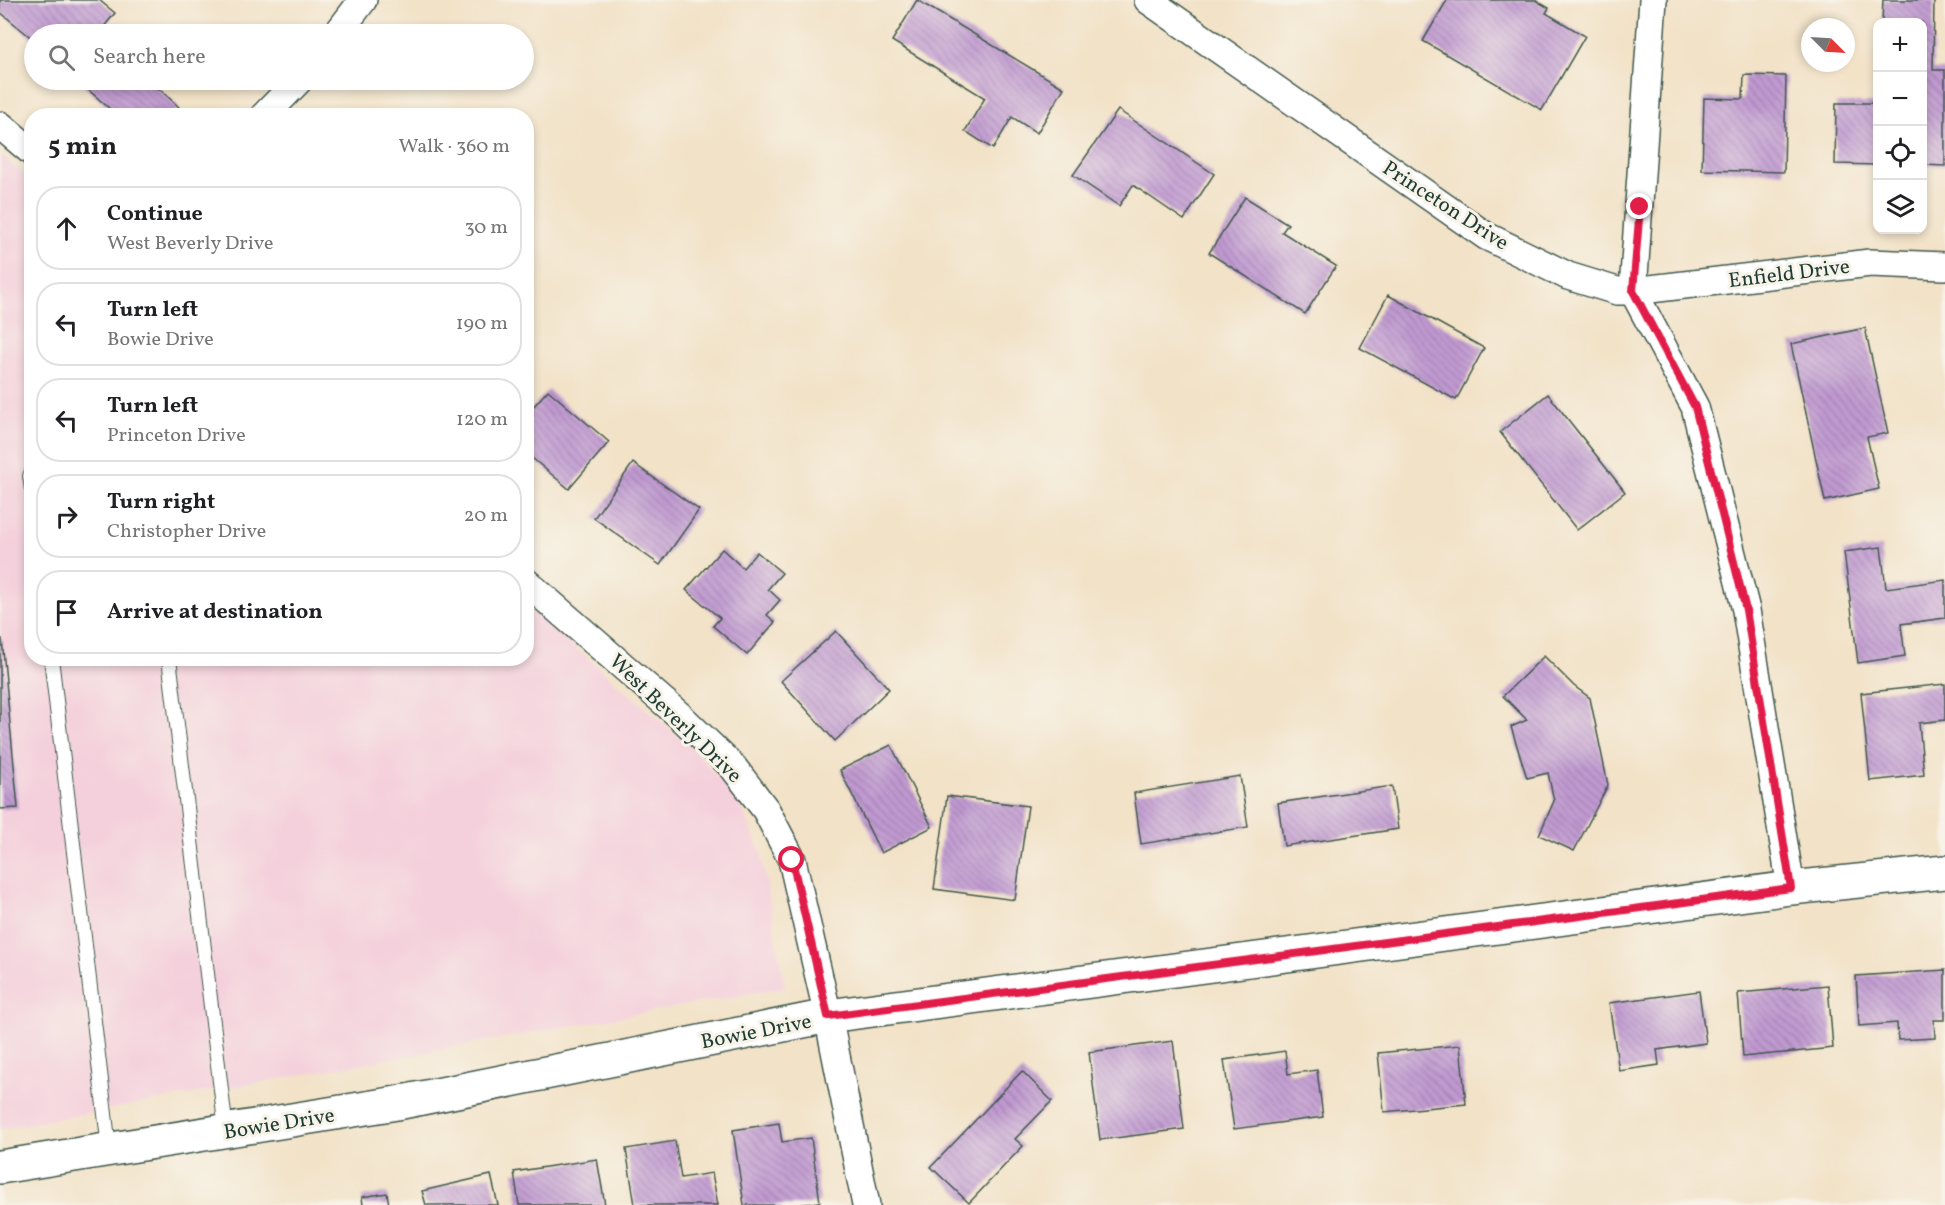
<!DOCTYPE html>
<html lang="en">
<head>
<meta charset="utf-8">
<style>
	:root { --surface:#fff; --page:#f6f6f6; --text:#202124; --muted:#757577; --line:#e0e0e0 }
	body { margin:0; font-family:Vollkorn,serif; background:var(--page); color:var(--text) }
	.controls { position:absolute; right:18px; top:18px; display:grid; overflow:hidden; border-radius:12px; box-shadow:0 3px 9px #0003 }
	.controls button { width:54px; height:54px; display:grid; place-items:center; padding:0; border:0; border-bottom:2px solid var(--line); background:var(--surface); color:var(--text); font:30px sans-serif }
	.compass { position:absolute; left:1801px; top:18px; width:54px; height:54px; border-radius:50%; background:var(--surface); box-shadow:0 3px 9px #0003; rotate:114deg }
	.stop { position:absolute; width:18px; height:18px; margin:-14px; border:4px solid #e11d48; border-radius:50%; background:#fff }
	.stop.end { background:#e11d48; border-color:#fff; box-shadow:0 2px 6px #0008 }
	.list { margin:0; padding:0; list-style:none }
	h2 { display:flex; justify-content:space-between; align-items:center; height:78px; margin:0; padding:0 24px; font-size:26px }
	h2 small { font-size:20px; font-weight:400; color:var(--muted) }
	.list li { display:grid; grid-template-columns:39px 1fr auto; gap:18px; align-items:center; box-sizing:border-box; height:84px; margin:0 12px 12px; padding:0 12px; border:2px solid var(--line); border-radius:24px }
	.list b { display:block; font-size:22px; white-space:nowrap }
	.list p { margin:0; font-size:20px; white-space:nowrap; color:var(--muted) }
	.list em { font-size:20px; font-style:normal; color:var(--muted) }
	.icon { flex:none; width:33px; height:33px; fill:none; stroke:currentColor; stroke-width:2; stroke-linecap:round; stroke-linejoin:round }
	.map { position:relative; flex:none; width:1945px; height:1205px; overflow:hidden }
	.search { position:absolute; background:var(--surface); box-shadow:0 3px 9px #0003; left:24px; top:24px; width:510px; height:66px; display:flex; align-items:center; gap:15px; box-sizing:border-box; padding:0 21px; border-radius:33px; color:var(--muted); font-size:22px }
	.panel { position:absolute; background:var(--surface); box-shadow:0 3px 9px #0003; left:24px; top:108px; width:510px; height:558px; border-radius:24px }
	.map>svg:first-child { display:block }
	.built { fill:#f4cfdc }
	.building { fill:url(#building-back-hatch) }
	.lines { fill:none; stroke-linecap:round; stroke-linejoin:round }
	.lane-casing { stroke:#3f564a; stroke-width:16 }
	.street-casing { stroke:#3f564a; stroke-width:30 }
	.secondary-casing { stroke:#3f564a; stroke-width:36 }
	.lane { stroke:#fff; stroke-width:14 }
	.street { stroke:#fff; stroke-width:27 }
	.secondary { stroke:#fff; stroke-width:33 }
	.route { stroke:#e11d48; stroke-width:8 }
	.labels { text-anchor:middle; stroke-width:6; stroke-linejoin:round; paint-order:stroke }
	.street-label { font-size:21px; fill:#1f3d34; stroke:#f7f3e8 }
</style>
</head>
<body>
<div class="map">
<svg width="1945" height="1205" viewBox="0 0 1945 1205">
	<defs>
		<pattern id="building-back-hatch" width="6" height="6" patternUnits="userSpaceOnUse" patternTransform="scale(1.5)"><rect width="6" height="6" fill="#c19ad2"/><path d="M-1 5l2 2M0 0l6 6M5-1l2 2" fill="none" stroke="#9c7fab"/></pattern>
	</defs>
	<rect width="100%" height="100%" fill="#f7f3e8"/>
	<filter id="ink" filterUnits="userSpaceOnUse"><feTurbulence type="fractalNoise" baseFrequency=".0167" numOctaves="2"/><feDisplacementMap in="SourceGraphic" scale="12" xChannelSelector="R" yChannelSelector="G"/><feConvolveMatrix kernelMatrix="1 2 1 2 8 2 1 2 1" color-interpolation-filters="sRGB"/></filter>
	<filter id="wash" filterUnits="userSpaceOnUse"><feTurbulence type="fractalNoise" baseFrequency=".008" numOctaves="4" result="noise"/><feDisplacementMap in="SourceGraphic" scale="24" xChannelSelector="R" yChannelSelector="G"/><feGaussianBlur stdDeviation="1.35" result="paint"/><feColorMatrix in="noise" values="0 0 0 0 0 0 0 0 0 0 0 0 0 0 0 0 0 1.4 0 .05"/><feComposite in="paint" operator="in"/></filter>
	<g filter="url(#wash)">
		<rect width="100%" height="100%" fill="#f2e2c7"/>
		<path class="built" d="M0,154l31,27 1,477h494l1,-52 166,143 46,52 22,52 24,134 -785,142z"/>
		<g id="blocks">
			<g class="building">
				<path d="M0,0h99l16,13 -17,21h-64v6l-34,-28z"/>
				<path d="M917,0l147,88 -27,45 -25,-16 -19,32 -28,-18 20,-33 -93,-57z"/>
				<path d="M1447,0h88l14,8 -3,5 39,23 -43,74 -119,-69z"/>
				<path d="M1883,0h51l-1,70h12v96l-23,-1v-143h-40z"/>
				<path d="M1744,75l42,1 -2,96 -82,-2 2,-72 39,1z"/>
				<path d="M90,80h70l-5,5 24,22 -7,9h-54l-34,-30z"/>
				<path d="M1836,103h42v62l-43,-1z"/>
				<path d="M1118,110l96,64 -30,46 -51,-35 -14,21 -46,-31z"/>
				<path d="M1245,197l43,27 -6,8 54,34 -31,48 -96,-61z"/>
				<path d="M1388,295l96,53 -28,52 -96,-52z"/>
				<path d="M1865,328l23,105 -21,4 12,52 -54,12 -34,-157z"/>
				<path d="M548,390l61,52 -40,47 -43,-36v-38z"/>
				<path d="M1548,394l77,98 -48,38 -77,-98z"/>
				<path d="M633,463l66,47 -39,55 -66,-47z"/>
				<path d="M1881,547l5,41 59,-8v38l-44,6 4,32 -47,7 -14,-111z"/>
				<path d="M722,549l21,19 14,-16 25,21 -14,16 12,11 -13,15 8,7 -28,33 -34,-29 7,-8 -34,-28z"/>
				<path d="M836,631l53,58 -54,52 -54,-60z"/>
				<path d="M0,639h2l16,169 -18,1z"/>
				<path d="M1544,656l30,30 16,12 18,87 -34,66 -35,-16 15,-34 -6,-28 -21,5 -16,-51 16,-7 -24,-24z"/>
				<path d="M1945,684v36l-26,3 5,52 -54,6 -9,-88z"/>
				<path d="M891,745l41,82 -51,26 -41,-83z"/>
				<path d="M1240,776l8,51 -107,17 -7,-51z"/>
				<path d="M1392,786l6,43 -114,17 -6,-43z"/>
				<path d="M947,796l81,10 -13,94 -81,-11z"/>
				<path d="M1945,970v50h-11l1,18 -37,2 -1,-17 -38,3 -3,-50z"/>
				<path d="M1828,985l5,63 -90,9 -5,-64z"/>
				<path d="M1699,991l7,52 -49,7 2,15 -40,6 -10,-68z"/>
				<path d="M1173,1041l11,88 -84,11 -11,-88z"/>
				<path d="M1460,1045l6,59 -82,8 -6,-59z"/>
				<path d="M1285,1051l3,23 29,-4 6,47 -89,12 -10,-69z"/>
				<path d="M1022,1071l30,30 -37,38 8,7 -54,57 -38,-36z"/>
				<path d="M779,1123l3,19 29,-4 9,64 -22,3h-54l-11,-75z"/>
				<path d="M675,1141l6,37 31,-5 6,32h-83l-9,-56z"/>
				<path d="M597,1159l8,46h-86l-5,-33z"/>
				<path d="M491,1175l7,30h-72l-4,-14z"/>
				<path d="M387,1193l2,12h-26l-1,-8z"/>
			</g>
		</g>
	</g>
	<g filter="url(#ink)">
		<use href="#blocks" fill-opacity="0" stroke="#3f564a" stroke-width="1.5"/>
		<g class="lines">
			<g class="lane-casing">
				<g id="lane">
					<path d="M32,472l-2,4 2,13"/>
					<path d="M51,658l58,490"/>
					<path d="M169,658l57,473"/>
				</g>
			</g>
			<g class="street-casing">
				<g id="street">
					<path d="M1148,0l338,236 82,40 49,15h16l237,-28 75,3"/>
					<path d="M337,34l26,-34"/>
					<path d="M264,116l35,-36"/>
					<path d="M0,125l32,27"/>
					<path d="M1633,291l62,116 51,203 45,278"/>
					<path d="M1633,291l20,-291"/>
					<path d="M526,582l153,133 54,52 33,43 26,50 36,156 38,189"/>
				</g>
			</g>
			<g class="secondary-casing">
				<path id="secondary" d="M0,1167l397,-64 431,-87 963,-128 154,-16"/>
			</g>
			<use href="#lane" class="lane"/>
			<use href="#street" class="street"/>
			<use href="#secondary" class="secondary"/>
		</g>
	</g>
	<g class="lines" filter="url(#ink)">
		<path class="route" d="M792,860l36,156 963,-128 -45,-278 -51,-203 -62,-116 7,-84"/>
	</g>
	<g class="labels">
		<g class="street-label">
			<text transform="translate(1446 205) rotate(33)" y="7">Princeton Drive</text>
			<text transform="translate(1789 273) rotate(-7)" y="7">Enfield Drive</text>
			<text transform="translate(676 718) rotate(44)" y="7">West Beverly Drive</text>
			<text transform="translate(756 1031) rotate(-11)" y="7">Bowie Drive</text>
			<text transform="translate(279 1123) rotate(-9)" y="7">Bowie Drive</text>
		</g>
	</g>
</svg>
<div class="controls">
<button>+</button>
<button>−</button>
<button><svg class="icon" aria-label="locate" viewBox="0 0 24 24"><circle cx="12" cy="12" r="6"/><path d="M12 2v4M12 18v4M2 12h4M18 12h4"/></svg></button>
<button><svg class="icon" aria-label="layers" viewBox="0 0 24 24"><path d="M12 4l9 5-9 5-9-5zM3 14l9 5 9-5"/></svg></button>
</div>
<svg class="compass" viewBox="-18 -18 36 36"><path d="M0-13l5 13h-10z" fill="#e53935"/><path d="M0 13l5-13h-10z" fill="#757577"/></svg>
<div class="stop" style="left:792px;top:860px"></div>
<div class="stop end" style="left:1640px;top:207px"></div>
<div class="search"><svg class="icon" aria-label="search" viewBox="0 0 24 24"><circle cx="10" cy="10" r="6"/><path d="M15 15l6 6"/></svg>Search here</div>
<section class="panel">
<h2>5 min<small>Walk · 360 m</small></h2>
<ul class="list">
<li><svg class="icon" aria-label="ahead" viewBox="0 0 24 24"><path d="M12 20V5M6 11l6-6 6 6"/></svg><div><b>Continue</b><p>West Beverly Drive</p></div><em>30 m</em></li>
<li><svg class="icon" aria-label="left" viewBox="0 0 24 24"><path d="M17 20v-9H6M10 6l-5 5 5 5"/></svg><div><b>Turn left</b><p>Bowie Drive</p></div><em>190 m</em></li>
<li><svg class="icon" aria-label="left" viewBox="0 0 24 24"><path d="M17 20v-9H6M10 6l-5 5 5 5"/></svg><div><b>Turn left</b><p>Princeton Drive</p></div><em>120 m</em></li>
<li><svg class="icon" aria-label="right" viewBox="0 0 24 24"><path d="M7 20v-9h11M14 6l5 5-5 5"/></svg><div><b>Turn right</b><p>Christopher Drive</p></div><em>20 m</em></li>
<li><svg class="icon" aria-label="arrive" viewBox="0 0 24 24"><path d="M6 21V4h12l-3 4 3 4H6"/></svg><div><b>Arrive at destination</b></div></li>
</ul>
</section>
</div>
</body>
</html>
